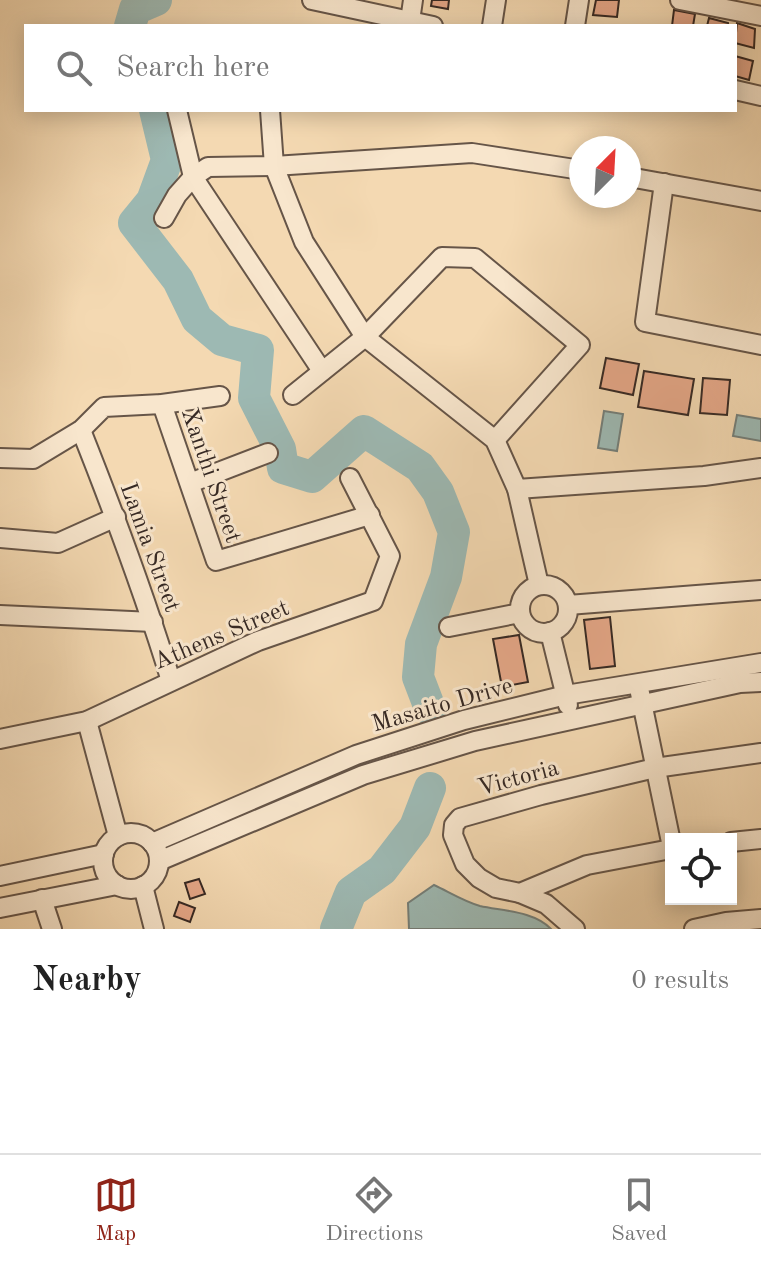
<!DOCTYPE html>
<html lang="en">
<head>
<meta charset="utf-8">
<style>
	:root { --surface:#fff; --page:#f6f6f6; --text:#222; --muted:#767676; --line:#e0e0e0; --accent:#8f2418 }
	body { margin:0; font-family:"Old Standard TT",serif; background:var(--page); color:var(--text) }
	.controls { position:absolute; right:24px; bottom:24px; display:grid; overflow:hidden; border-radius:0px; box-shadow:0 4px 20px #0003 }
	.controls button { width:72px; height:72px; display:grid; place-items:center; padding:0; border:0; border-bottom:2px solid var(--line); background:var(--surface); color:var(--text); font:40px sans-serif }
	.compass { position:absolute; left:569px; top:136px; width:72px; height:72px; border-radius:50%; background:var(--surface); box-shadow:0 4px 20px #0003; rotate:24deg }
	.list { margin:0; padding:0; list-style:none }
	h2 { display:flex; justify-content:space-between; align-items:center; height:104px; margin:0; padding:0 32px; font-size:34px }
	h2 small { font-size:26px; font-weight:400; color:var(--muted) }
	.icon { flex:none; width:44px; height:44px; fill:none; stroke:currentColor; stroke-width:2; stroke-linecap:round; stroke-linejoin:round }
	.map { position:relative; flex:none; width:761px; height:929px; overflow:hidden }
	.search { position:absolute; background:var(--surface); box-shadow:0 4px 20px #0003; left:24px; right:24px; top:24px; height:88px; display:flex; align-items:center; gap:20px; box-sizing:border-box; padding:0 28px; border-radius:0px; color:var(--muted); font-size:30px }
	.sheet { height:224px; background:var(--surface) }
	nav { display:flex; justify-content:space-around; align-items:center; box-sizing:border-box; height:112px; border-top:2px solid var(--line); background:var(--surface); font-size:22px; color:var(--muted) }
	nav a { display:grid; justify-items:center; gap:4px }
	nav .on { color:var(--accent) }
	.map>svg:first-child { display:block }
	.water { fill:#9db9b3; stroke:#747f7a; stroke-width:2 }
	.lines { fill:none; stroke-linecap:round; stroke-linejoin:round }
	.river { stroke:#9db9b3; stroke-width:32 }
	.building { fill:#e6a889; stroke:#362924; stroke-width:2 }
	.minor-casing { stroke:#665548; stroke-width:22 }
	.minor { stroke:#f8e6cd; stroke-width:18 }
	.labels { text-anchor:middle; stroke-width:6; stroke-linejoin:round; paint-order:stroke }
	.street-label { font-size:24px; fill:#362924; stroke:#f8e6cd }
</style>
</head>
<body>
<div class="map">
<svg width="761" height="929" viewBox="0 0 761 929">
	<rect width="100%" height="100%" fill="#f4d9b2"/>
	<filter id="stains"><feTurbulence type="fractalNoise" baseFrequency=".0025" numOctaves="4"/><feColorMatrix values="0 0 0 0 .2 0 0 0 0 .09 0 0 0 0 .02 0 0 0 .5 -.17"/></filter>
	<radialGradient id="worn" r=".72"><stop offset=".6" stop-color="#630" stop-opacity="0"/><stop offset="1" stop-color="#630" stop-opacity=".3"/></radialGradient>
	<g class="water">
		<path d="M604,411l19,3 -6,37 -19,-3z"/>
		<path d="M737,415l24,4v22l-28,-5z"/>
		<path d="M434,885c15,7 31,17 46,21 23,5 54,5 71,23h-142l-1,-26z"/>
	</g>
	<g class="lines">
		<g class="river">
			<path d="M130,26l5,-17 21,-9"/>
			<path d="M155,110l12,50 -15,41 -18,22 44,57 19,39 25,21 36,10 -4,48 26,51 3,19 29,9 52,-46 56,36 18,25 16,40 -8,45 -25,67 -3,33 13,34"/>
			<path d="M336,929l15,-37 31,-22 33,-43 15,-39"/>
		</g>
	</g>
	<g class="building">
		<path d="M432,0h17l-1,9 -17,-3z"/>
		<path d="M596,0h23l-2,17 -24,-2z"/>
		<path d="M674,10l21,4 -2,12h-21z"/>
		<path d="M709,18l19,5v3h-21z"/>
		<path d="M737,23l18,6 -1,19 -19,-5z"/>
		<path d="M735,56l18,5 -4,19 -14,-4z"/>
		<path d="M606,358l33,6 -6,31 -33,-7z"/>
		<path d="M644,371l50,8 -6,36 -50,-8z"/>
		<path d="M703,378l27,2 -3,35 -27,-2z"/>
		<path d="M610,617l5,49 -25,3 -6,-49z"/>
		<path d="M519,635l9,47 -26,5 -9,-48z"/>
		<path d="M199,879l6,15 -15,5 -5,-16z"/>
		<path d="M179,902l16,6 -5,14 -16,-6z"/>
	</g>
	<g class="lines">
		<g class="minor-casing">
			<g id="minor">
				<path d="M312,0l121,26"/>
				<path d="M680,0l81,16"/>
				<path d="M410,21l3,-21"/>
				<path d="M492,26l4,-26"/>
				<path d="M575,26l4,-26"/>
				<path d="M735,90l26,6"/>
				<path d="M177,110l16,67 129,194"/>
				<path d="M270,110l4,56 30,76 61,95 130,103 22,49 22,96"/>
				<path d="M629,177l132,24"/>
				<path d="M664,183l-19,139 116,23"/>
				<path d="M164,218l13,-23 16,-18 15,-10 66,-1 198,-13 109,17"/>
				<path d="M293,395l72,-58 77,-80 33,1 105,87 -85,95"/>
				<path d="M162,404l54,157 154,-46"/>
				<path d="M81,430c33,83 64,166 90,251"/>
				<path d="M0,458l33,1 48,-29 23,-23 58,-3 58,-8"/>
				<path d="M190,483l78,-30"/>
				<path d="M517,489l187,-13 57,-8"/>
				<path d="M0,538l58,5 58,-26"/>
				<circle cx="544" cy="609" r="24"/>
				<path d="M568,605l193,-15"/>
				<path d="M0,615l153,7"/>
				<path d="M449,627l71,-14"/>
				<path d="M550,632l18,73"/>
				<path d="M640,693l31,149"/>
				<path d="M87,721l31,115"/>
				<path d="M0,739l87,-18 171,-80 115,-40 17,-45 -40,-78"/>
				<circle cx="131" cy="861" r="28"/>
				<path d="M731,842l30,-3"/>
				<path d="M152,843l204,-88 108,-35 102,-25 195,-32"/>
				<path d="M671,849l-84,16 -67,28 -24,-5 -17,-10 -14,-14 -12,-29 1,-10 6,-7 81,-23 114,-27 106,-15"/>
				<path d="M159,861l204,-86 112,-34 265,-58 21,-1"/>
				<path d="M0,876l104,-22"/>
				<path d="M143,886l11,43"/>
				<path d="M520,893l26,11 29,25"/>
				<path d="M42,899l10,30"/>
				<path d="M0,908l117,-23"/>
				<path d="M694,929l32,-7 35,-3"/>
			</g>
		</g>
		<use href="#minor" class="minor"/>
	</g>
	<g class="labels">
		<g class="street-label">
			<text transform="translate(212 475) rotate(71)" y="8">Xanthi Street</text>
			<text transform="translate(151 547) rotate(70)" y="8">Lamia Street</text>
			<text transform="translate(221 634) rotate(-23)" y="8">Athens Street</text>
			<text transform="translate(442 704) rotate(-16)" y="8">Masaito Drive</text>
			<text transform="translate(518 777) rotate(-15)" y="8">Victoria</text>
		</g>
	</g>
	<rect width="100%" height="100%" filter="url(#stains)"/>
	<rect width="100%" height="100%" fill="url(#worn)"/>
</svg>
<div class="controls">
<button><svg class="icon" aria-label="locate" viewBox="0 0 24 24"><circle cx="12" cy="12" r="6"/><path d="M12 2v4M12 18v4M2 12h4M18 12h4"/></svg></button>
</div>
<svg class="compass" viewBox="-18 -18 36 36"><path d="M0-13l5 13h-10z" fill="#e53935"/><path d="M0 13l5-13h-10z" fill="#767676"/></svg>
<div class="search"><svg class="icon" aria-label="search" viewBox="0 0 24 24"><circle cx="10" cy="10" r="6"/><path d="M15 15l6 6"/></svg>Search here</div>
</div>
<section class="sheet">
<h2>Nearby<small>0 results</small></h2>
<ul class="list">
</ul>
</section>
<nav>
<a class="on"><svg class="icon" aria-label="map" viewBox="0 0 24 24"><path d="M3 6l6-2 6 2 6-2v14l-6 2-6-2-6 2zM9 4v14M15 6v14"/></svg>Map</a>
<a><svg class="icon" aria-label="directions" viewBox="0 0 24 24"><path d="M12 3l9 9-9 9-9-9zM9 14v-3h6M13 9l2 2-2 2"/></svg>Directions</a>
<a><svg class="icon" aria-label="saved" viewBox="0 0 24 24"><path d="M7 4h10v16l-5-4-5 4z"/></svg>Saved</a>
</nav>
</body>
</html>
